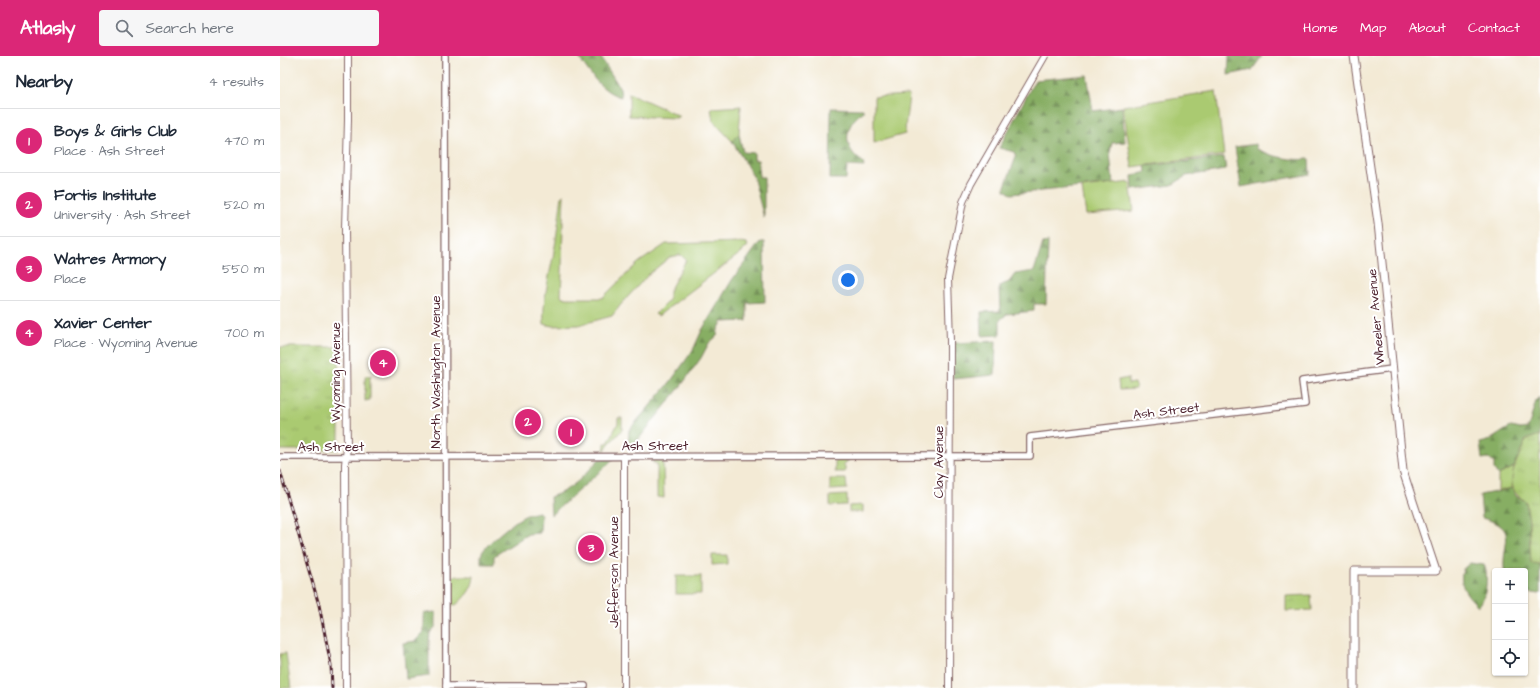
<!DOCTYPE html>
<html lang="en">
<head>
<meta charset="utf-8">
<style>
	:root { --surface:#fff; --page:#f6f6f7; --text:#1f2937; --muted:#747a83; --line:#e0e1e3; --accent:#db2777 }
	body { margin:0; font-family:"Architects Daughter",sans-serif; background:var(--page); color:var(--text) }
	.controls { position:absolute; right:12px; bottom:12px; display:grid; overflow:hidden; border-radius:4px; box-shadow:0 1px 3px #0004 }
	.controls button { width:36px; height:36px; display:grid; place-items:center; padding:0; border:0; border-bottom:1px solid var(--line); background:var(--surface); color:var(--text); font:20px sans-serif }
	.you { position:absolute; left:568px; top:224px; width:14px; height:14px; margin:-10px; border:3px solid #fff; border-radius:50%; background:#1a73e8; box-shadow:0 0 0 6px #1a73e833 }
	.badge { display:grid; place-items:center; width:26px; height:26px; border-radius:50%; background:var(--accent); color:#fff; font-size:13px; font-weight:700 }
	.pin { position:absolute; translate:-50% -50%; border:2px solid #fff; box-shadow:0 1px 4px #0006 }
	.list { margin:0; padding:0; list-style:none }
	h2 { display:flex; justify-content:space-between; align-items:center; height:52px; margin:0; padding:0 16px; font-size:17px }
	h2 small { font-size:13px; font-weight:400; color:var(--muted) }
	.list li { display:grid; grid-template-columns:26px 1fr auto; gap:12px; align-items:center; box-sizing:border-box; height:64px; padding:0 16px; border-top:1px solid var(--line) }
	.list b { display:block; font-size:15px; white-space:nowrap }
	.list p { margin:0; font-size:13px; white-space:nowrap; color:var(--muted) }
	.list em { font-size:13px; font-style:normal; color:var(--muted) }
	.icon { flex:none; width:22px; height:22px; fill:none; stroke:currentColor; stroke-width:2; stroke-linecap:round; stroke-linejoin:round }
	.map { position:relative; flex:none; width:1260px; height:632px; overflow:hidden }
	header { display:flex; align-items:center; gap:24px; box-sizing:border-box; height:56px; padding:0 20px; background:var(--accent); color:#fff }
	header strong { font-size:19px }
	nav { display:flex; gap:22px; margin-inline-start:auto; font-size:14px }
	.search { width:280px; height:36px; background:var(--page); display:flex; align-items:center; gap:10px; box-sizing:border-box; padding:0 14px; border-radius:4px; color:var(--muted); font-size:15px }
	main { display:flex }
	aside { flex:1; background:var(--surface) }
	.map>svg:first-child { display:block }
	.grass { fill:#aaca71; stroke:#7a744e }
	.forest { fill:url(#forest-firs); stroke:#686647 }
	.park { fill:url(#park-tufts); stroke:#7a744e }
	.garden { fill:url(#garden-furrows); stroke:#7a744e }
	.lines { fill:none; stroke-linecap:round; stroke-linejoin:round }
	.tertiary-casing { stroke:#856666; stroke-width:8 }
	.secondary-casing { stroke:#856666; stroke-width:8 }
	.primary-casing { stroke:#856666; stroke-width:9 }
	.tertiary { stroke:#fff; stroke-width:5.5 }
	.secondary { stroke:#fff; stroke-width:6 }
	.primary { stroke:#fff; stroke-width:7 }
	.rail-casing { stroke:#4a1f2b; stroke-width:3 }
	.rail { stroke:#fff; stroke-width:1.5; stroke-dasharray:4.5; stroke-linecap:butt }
	.labels { text-anchor:middle; stroke-width:4; stroke-linejoin:round; paint-order:stroke }
	.street-label { font-size:13px; fill:#4a1f2b; stroke:#fff }
</style>
</head>
<body>
<header>
<strong>Atlasly</strong>
<div class="search"><svg class="icon" aria-label="search" viewBox="0 0 24 24"><circle cx="10" cy="10" r="6"/><path d="M15 15l6 6"/></svg>Search here</div>
<nav><a>Home</a><a>Map</a><a>About</a><a>Contact</a></nav>
</header>
<main>
<aside>
<h2>Nearby<small>4 results</small></h2>
<ul class="list">
<li><span class="badge">1</span><div><b>Boys &amp; Girls Club</b><p>Place · Ash Street</p></div><em>470 m</em></li>
<li><span class="badge">2</span><div><b>Fortis Institute</b><p>University · Ash Street</p></div><em>520 m</em></li>
<li><span class="badge">3</span><div><b>Watres Armory</b><p>Place</p></div><em>550 m</em></li>
<li><span class="badge">4</span><div><b>Xavier Center</b><p>Place · Wyoming Avenue</p></div><em>700 m</em></li>
</ul>
</aside>
<div class="map">
<svg width="1260" height="632" viewBox="0 0 1260 632">
	<defs>
		<pattern id="forest-firs" width="22" height="20" patternUnits="userSpaceOnUse"><rect width="22" height="20" fill="#87ae63"/><path d="M5 1l3.5 6h-7zM16 11l3.5 6h-7z" fill="#708d52"/></pattern>
		<pattern id="park-tufts" width="24" height="20" patternUnits="userSpaceOnUse"><rect width="24" height="20" fill="#aaca71"/><path d="M3 7l-1-3M5 7V3M7 7l1-3M15 17l-1-3M17 17v-4M19 17l1-3" fill="none" stroke="#94ad62"/></pattern>
		<pattern id="garden-furrows" width="10" height="10" patternUnits="userSpaceOnUse"><rect width="10" height="10" fill="#aaca71"/><path d="M-1 1l2-2M0 10L10 0M9 11l2-2" fill="none" stroke="#94ad62"/></pattern>
	</defs>
	<rect width="100%" height="100%" fill="#fff"/>
	<filter id="ink" filterUnits="userSpaceOnUse"><feTurbulence type="fractalNoise" baseFrequency=".025" numOctaves="2"/><feDisplacementMap in="SourceGraphic" scale="8" xChannelSelector="R" yChannelSelector="G"/><feConvolveMatrix kernelMatrix="1 2 1 2 8 2 1 2 1" color-interpolation-filters="sRGB"/></filter>
	<filter id="wash" filterUnits="userSpaceOnUse"><feTurbulence type="fractalNoise" baseFrequency=".012" numOctaves="4" result="noise"/><feDisplacementMap in="SourceGraphic" scale="16" xChannelSelector="R" yChannelSelector="G"/><feGaussianBlur stdDeviation="0.9" result="paint"/><feColorMatrix in="noise" values="0 0 0 0 0 0 0 0 0 0 0 0 0 0 0 0 0 1.4 0 .05"/><feComposite in="paint" operator="in"/></filter>
	<g filter="url(#wash)">
		<rect width="100%" height="100%" fill="#f3ead5"/>
		<g class="grass">
			<path d="M936,35l8,64 -92,12 -9,-61z"/>
			<path d="M349,37l51,23 -4,2 -47,-2z"/>
			<path d="M629,39c-1,14 -4,26 -4,39l-31,9v-46z"/>
			<path d="M461,50l-2,28 -7,7 -19,-20 -2,-13z"/>
			<path d="M850,126l4,29 -48,4 -4,-27z"/>
			<path d="M284,139c-2,34 -1,67 -3,101l5,2h36l36,-35 28,-19 74,-2 6,1 2,3 -6,6 -84,64 -3,-2 14,-14v-9l17,-31 -5,-5 -11,2 -21,17 -26,28 -11,14 -33,9 -27,1 -8,-2c-2,-22 5,-46 9,-67 4,-20 6,-41 9,-61z"/>
			<path d="M848,322v6l7,-1 1,6 -17,1 -1,-10z"/>
			<path d="M338,362h4v12l-14,15 -4,7 1,-9h3l10,-20z"/>
			<path d="M373,404h10l1,38 -7,-1v-34h-4z"/>
			<path d="M555,404h14l-6,5 2,1v6h-10z"/>
			<path d="M1234,411l-2,21 -14,3v-16z"/>
			<path d="M550,423h16l1,10 -17,1z"/>
			<path d="M567,439v10l-17,1v-10z"/>
			<path d="M583,449v7h-14v-6z"/>
			<path d="M432,499h15v9l-15,1z"/>
			<path d="M173,520h21c-1,13 -9,21 -18,29h-4z"/>
			<rect x="396" y="520" width="25" height="18"/>
			<path d="M6,597l5,35h-11v-34z"/>
		</g>
		<g class="forest">
			<path d="M298,0h22l20,32 1,9c-20,-5 -32,-25 -43,-41z"/>
			<path d="M949,0h33l-10,14 -24,5z"/>
			<path d="M807,19l6,36 29,-4 3,35 -13,1 -2,10 3,31 -102,10 -6,-4v-4l11,-29 -2,-5 -15,-4 36,-68z"/>
			<path d="M551,52l32,1v3c-20,13 -21,37 0,50l1,5 -17,-1 -1,13h-16z"/>
			<path d="M459,78l4,18 11,1v7h4l1,17h5v41l-11,-42 -21,-35z"/>
			<path d="M976,88l1,5c17,8 34,12 52,10l1,15 -69,13 -6,-40z"/>
			<path d="M944,101l2,13 -40,6 -14,9 -39,5 -1,-14 14,-4 -1,-6z"/>
			<path d="M480,186h4l1,60 -18,1v18l-25,1 -4,8 -1,6 -8,7 -8,15 -20,28 -43,54 -6,11 -4,-4 1,-17 39,-45 25,-35 9,-20 30,-50z"/>
			<path d="M768,186l-2,62h-12v7l-27,3 -7,6v15l-18,1 -1,-24 19,-1 -1,-25 10,-4 6,-8 19,-3 9,-28z"/>
			<path d="M716,285l-1,34 -42,4v-36z"/>
			<path d="M1260,341v38l-14,5 -12,27 -16,8 -4,-6v-6l-6,-5 -6,1 -2,-16c12,-2 20,-11 31,-16l10,2 7,-1 8,-27z"/>
			<path d="M319,403l14,1 -62,55 -1,-18c22,-7 34,-21 49,-38z"/>
			<path d="M1232,432l4,8 10,5 3,19 2,42 9,2v30l-15,-2v-21h-20l-1,-2c-2,-27 16,-41 -22,-51l-2,-23 25,-5z"/>
			<path d="M259,456l2,3 -1,18 -12,1 -34,22v8h-13c0,-3 0,-7 0,-9 3,-10 31,-32 40,-37 6,-4 12,-5 18,-6z"/>
			<path d="M1190,507l14,2c5,9 2,36 -6,41 -11,-11 -20,-20 -15,-37z"/>
			<path d="M156,556v14l-6,7 -1,9v34l-23,3 -3,-36 12,-2 9,-9v-19z"/>
		</g>
		<g class="park">
			<rect x="0" y="291" width="59" height="103"/>
			<path d="M1260,379v129l-9,-1 -2,-43 -3,-19c-27,-13 -8,-41 0,-61z"/>
			<path d="M1031,539l1,15 -26,1v-15z"/>
		</g>
		<path class="garden" d="M85,320h7l-2,1v23l-5,1z"/>
	</g>
	<g filter="url(#ink)">
		<g class="lines">
			<g class="tertiary-casing">
				<g id="tertiary">
					<path d="M165,0l1,632"/>
					<path d="M0,401l750,-1v-19l275,-33 -3,-23 90,-12"/>
					<path d="M166,630h139"/>
				</g>
			</g>
			<g class="secondary-casing">
				<g id="secondary">
					<path d="M344,400v232"/>
					<path d="M66,632l-1,-224 2,-16 -2,-220 3,-108v-64"/>
					<path d="M669,632l1,-347 -2,-62 15,-77 8,-18 74,-128"/>
				</g>
			</g>
			<g class="primary-casing">
				<path id="primary" d="M1074,0l24,167 25,248 33,100h-82v117"/>
			</g>
			<use href="#tertiary" class="tertiary"/>
			<use href="#secondary" class="secondary"/>
			<use href="#primary" class="primary"/>
			<g class="rail-casing">
				<path id="rail" d="M0,415l39,134 12,60 1,23"/>
			</g>
			<use href="#rail" class="rail"/>
		</g>
	</g>
	<g class="labels">
		<g class="street-label">
			<text transform="translate(1095 261) rotate(-95)" y="5">Wheeler Avenue</text>
			<text transform="translate(55 316) rotate(-90)" y="5">Wyoming Avenue</text>
			<text transform="translate(155 316) rotate(-90)" y="5">North Washington Avenue</text>
			<text transform="translate(886 354) rotate(-7)" y="5">Ash Street</text>
			<text x="375" y="394">Ash Street</text>
			<text x="51" y="395">Ash Street</text>
			<text transform="translate(658 406) rotate(-90)" y="5">Clay Avenue</text>
			<text transform="translate(333 516) rotate(-90)" y="5">Jefferson Avenue</text>
		</g>
	</g>
</svg>
<div class="controls">
<button>+</button>
<button>−</button>
<button><svg class="icon" aria-label="locate" viewBox="0 0 24 24"><circle cx="12" cy="12" r="6"/><path d="M12 2v4M12 18v4M2 12h4M18 12h4"/></svg></button>
</div>
<div class="you"></div>
<div class="pin badge" style="left:291px;top:376px">1</div>
<div class="pin badge" style="left:248px;top:366px">2</div>
<div class="pin badge" style="left:311px;top:492px">3</div>
<div class="pin badge" style="left:103px;top:307px">4</div>
</div>
</main>
</body>
</html>
